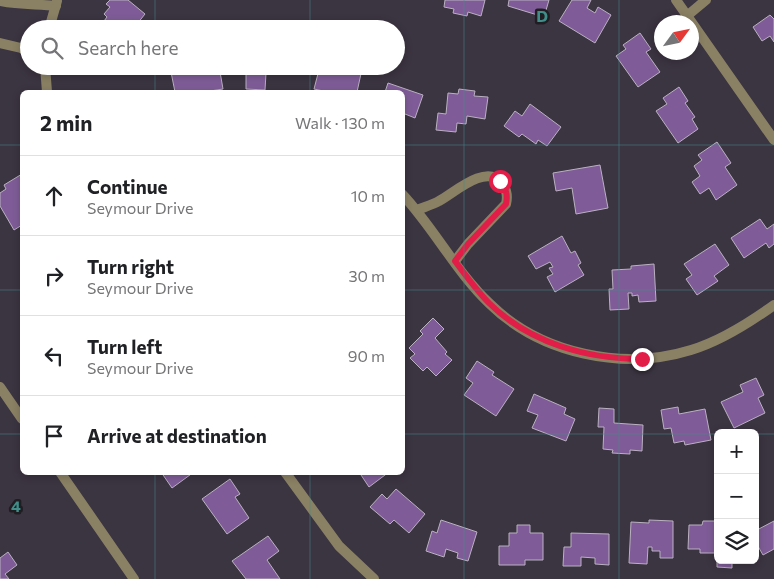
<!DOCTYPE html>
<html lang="en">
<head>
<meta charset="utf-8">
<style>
	:root { --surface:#fff; --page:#f2f2f2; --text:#202124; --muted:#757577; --line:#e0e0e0 }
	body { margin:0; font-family:Commissioner,sans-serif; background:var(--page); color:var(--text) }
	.controls { position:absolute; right:15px; bottom:15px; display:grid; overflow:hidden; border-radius:8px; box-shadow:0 2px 8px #0003 }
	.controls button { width:45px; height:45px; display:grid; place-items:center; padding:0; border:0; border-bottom:1px solid var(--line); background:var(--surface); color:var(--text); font:25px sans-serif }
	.compass { position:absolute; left:654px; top:15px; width:45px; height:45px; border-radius:50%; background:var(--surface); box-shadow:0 2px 8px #0003; rotate:57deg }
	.stop { position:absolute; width:15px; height:15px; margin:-11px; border:4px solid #e11d48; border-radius:50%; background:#fff }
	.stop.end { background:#e11d48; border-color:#fff; box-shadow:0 1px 5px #0008 }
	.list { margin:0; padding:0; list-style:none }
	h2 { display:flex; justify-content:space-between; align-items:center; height:65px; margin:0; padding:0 20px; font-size:21px }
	h2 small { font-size:16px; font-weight:400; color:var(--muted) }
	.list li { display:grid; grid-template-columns:32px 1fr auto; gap:15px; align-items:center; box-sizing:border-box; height:80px; padding:0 20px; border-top:1px solid var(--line) }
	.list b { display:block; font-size:19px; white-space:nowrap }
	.list p { margin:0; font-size:16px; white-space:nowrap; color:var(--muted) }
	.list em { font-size:16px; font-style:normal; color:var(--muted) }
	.icon { flex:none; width:28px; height:28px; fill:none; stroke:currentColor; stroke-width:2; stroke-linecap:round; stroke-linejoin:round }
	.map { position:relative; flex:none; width:774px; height:579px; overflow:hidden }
	.search { position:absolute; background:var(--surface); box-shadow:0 2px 8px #0003; left:20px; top:20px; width:385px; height:55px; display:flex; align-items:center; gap:12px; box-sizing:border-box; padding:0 18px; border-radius:28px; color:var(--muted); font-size:19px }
	.panel { position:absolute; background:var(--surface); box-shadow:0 2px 8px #0003; left:20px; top:90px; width:385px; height:385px; border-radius:8px }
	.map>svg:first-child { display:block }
	.building { fill:#7f5c97; stroke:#bab1c1 }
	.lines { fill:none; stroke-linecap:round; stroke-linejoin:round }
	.minor { stroke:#8a8164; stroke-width:10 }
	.tertiary { stroke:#8a8164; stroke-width:10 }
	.route { stroke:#e11d48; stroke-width:6 }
	.grid { fill:none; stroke:#418d89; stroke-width:1; stroke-opacity:0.55 }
	.grid-label { font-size:16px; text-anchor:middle; font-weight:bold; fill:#418d89; stroke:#201d23; stroke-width:5; stroke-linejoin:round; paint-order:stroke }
</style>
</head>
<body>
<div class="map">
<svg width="774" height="579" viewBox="0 0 774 579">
	<rect width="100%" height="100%" fill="#3b3441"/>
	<g class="building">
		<path d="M110,0h18l17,14 -12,15h-35l9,-12 -3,-3 6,-7 -4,-3z"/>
		<path d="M445,0h40l-4,16 -13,-4 -1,4 -14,-3 1,-4 -10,-2z"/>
		<path d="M509,0h40l-5,17 -36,-11z"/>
		<path d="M572,0h19l-4,8 8,5 3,-6 13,8 -16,28 -36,-22z"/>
		<path d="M770,15l4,4v23l-4,-6 -8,5 -9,-14z"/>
		<path d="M640,33l11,16 -5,3 14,20 -22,15 -22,-31 10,-7 -3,-4z"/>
		<path d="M202,66h17l4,23 -13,2 1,1h-36l-4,-20z"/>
		<path d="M258,66h31v8l-23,-1 -1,17 -19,-1v-21l12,1z"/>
		<path d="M320,66h33l9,3 -5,23 -11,-1v1h-18l-14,-3z"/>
		<path d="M388,83l35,12 -8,23 -10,-4 -3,5v-27h-17z"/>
		<path d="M679,87l9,14 -3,2 10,14 -3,2 6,10 -20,14 -22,-32 11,-7 -4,-6z"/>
		<path d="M459,89l16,2 -1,5 14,1 -3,22 -18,-3 -1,8 -9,-1 -1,9 -20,-2 2,-17 8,1 2,-21 10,1z"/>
		<path d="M530,104l31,23 -14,19 -9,-6 -2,4 -14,-10 -3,3 -15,-11 11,-15 7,5z"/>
		<path d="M717,142l14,21 -6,4 12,18 -21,15 -7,-12 -9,6 -8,-12 8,-6 -6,-10 8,-6 -4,-5z"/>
		<path d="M600,165l8,43 -32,6 -4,-26 -16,3 -3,-18z"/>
		<path d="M22,174v51l-8,5 -14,-24v-13l6,-4 -2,-4z"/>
		<path d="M760,219l7,10 7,-5v20l-5,4 -3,-5 -22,15 -13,-20z"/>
		<path d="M562,236l9,17 4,-2 6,12 -3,2 6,10 -29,17 -8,-15 6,-3 -4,-6 4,-1 -3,-5 -14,7 -8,-13z"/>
		<path d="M715,244l14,21 -15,11 4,5 -21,14 -11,-16 6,-4 -8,-11z"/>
		<path d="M654,264l2,37 -17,1 -1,-7 -6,1v-3h-4l1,16 -19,1 -1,-21h4l-1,-19 19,-1v-3z"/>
		<path d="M433,318l11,11 -9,9 12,14 -2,2 7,6 -16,16 -9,-9 -4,4 -13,-13 5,-4 -6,-6 14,-14 -3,-3z"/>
		<path d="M477,361l17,11 -2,3 22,14 -18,27 -32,-21 9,-12 -7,-5z"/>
		<path d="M756,378l8,17 -6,3 7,15 -31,15 -13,-26 22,-10 -3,-7z"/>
		<path d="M534,394l32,14 -2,6 11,5 -9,22 -34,-13 6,-13 -11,-4z"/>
		<path d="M678,407l1,7 26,-5 6,31 -26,5 -1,-4 -10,2 -3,-15 -7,1 -3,-19z"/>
		<path d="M599,408l15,1v14l29,2 -1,26 -12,-1v4l-18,-1 1,-3 -10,-1 1,-22h-6z"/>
		<path d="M161,472h33l-22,16z"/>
		<path d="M359,472h30l-20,15z"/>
		<path d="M230,479l10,15 -5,3 14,21 -22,16 -25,-35z"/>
		<path d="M396,489l29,25 -16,19 -15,-13 -4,4 -20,-17 12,-13 5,5z"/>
		<path d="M441,520l36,12 -9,29 -11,-3 1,-5 -12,-4 -2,8 -18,-6 6,-20 5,2z"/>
		<path d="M649,520l24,1v37h-13v-7h-8v-4h-4l-1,17 -18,-1 2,-41 18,1z"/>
		<path d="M703,521h15v39h14v8l-15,-1v-14h-17v-4h-12l1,-24h13z"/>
		<path d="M774,521v28l-11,6 -8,-14v-10z"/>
		<path d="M517,525h13v8h13v27h-18v5h-26v-19h10v-13h8z"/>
		<path d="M571,533l38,1v31l-14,-1v-6l-14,-1v9h-18l1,-19h7z"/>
		<path d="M268,536l11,15 -12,9 13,19h-34l-14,-18z"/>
		<path d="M8,552l9,13 -12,9 4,5h-9v-21z"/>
	</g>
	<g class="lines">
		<g class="minor">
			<path d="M676,0l98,140"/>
			<path d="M0,1c19,4 37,3 56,5"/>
			<path d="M688,15l18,-15"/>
			<path d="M49,29l8,-28"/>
			<path d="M0,43l21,5 8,4"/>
			<path d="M45,66l2,26"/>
			<path d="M402,194c32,34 54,78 88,110 51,50 133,67 201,46 30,-9 58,-27 83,-45"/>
			<path d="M417,210c7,-3 15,-5 22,-9 15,-8 46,-37 62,-19 6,7 7,14 5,22l-38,40 -13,17"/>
			<path d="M285,472l54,74 35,33"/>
		</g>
		<g class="tertiary">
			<path d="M0,387l22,32"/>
			<path d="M60,472l74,107"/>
		</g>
	</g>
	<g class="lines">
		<path class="route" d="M500,181c6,8 8,13 6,23l-38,40 -13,17c11,15 22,30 34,42 40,40 98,56 153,56"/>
	</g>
	<path class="grid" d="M155,0v29M310,0v29M464,0v579M619,0v579M155,66v26M310,66v26M0,145h22M402,145h372M0,290h22M402,290h372M0,434h22M402,434h316M755,434h19M155,472v107M310,472v107"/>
	<g class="grid-label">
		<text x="542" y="22">D</text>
		<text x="16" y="512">4</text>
	</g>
</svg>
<div class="controls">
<button>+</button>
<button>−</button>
<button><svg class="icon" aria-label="layers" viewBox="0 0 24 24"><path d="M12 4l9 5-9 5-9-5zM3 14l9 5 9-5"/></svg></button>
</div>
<svg class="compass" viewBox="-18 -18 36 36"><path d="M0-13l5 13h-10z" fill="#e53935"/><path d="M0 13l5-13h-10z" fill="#757577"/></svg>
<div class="stop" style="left:500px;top:181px"></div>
<div class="stop end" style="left:642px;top:359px"></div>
<div class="search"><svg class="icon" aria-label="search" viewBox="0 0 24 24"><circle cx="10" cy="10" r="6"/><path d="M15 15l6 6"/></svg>Search here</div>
<section class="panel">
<h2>2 min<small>Walk · 130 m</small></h2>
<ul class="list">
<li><svg class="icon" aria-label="ahead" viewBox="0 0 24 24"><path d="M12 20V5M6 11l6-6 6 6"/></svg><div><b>Continue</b><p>Seymour Drive</p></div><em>10 m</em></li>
<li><svg class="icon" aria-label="right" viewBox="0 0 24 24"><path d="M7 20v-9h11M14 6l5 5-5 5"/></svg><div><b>Turn right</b><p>Seymour Drive</p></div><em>30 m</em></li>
<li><svg class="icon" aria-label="left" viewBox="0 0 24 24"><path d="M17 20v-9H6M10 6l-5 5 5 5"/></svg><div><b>Turn left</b><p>Seymour Drive</p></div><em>90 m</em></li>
<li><svg class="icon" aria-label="arrive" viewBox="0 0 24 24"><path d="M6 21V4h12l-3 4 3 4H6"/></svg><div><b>Arrive at destination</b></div></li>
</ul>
</section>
</div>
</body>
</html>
